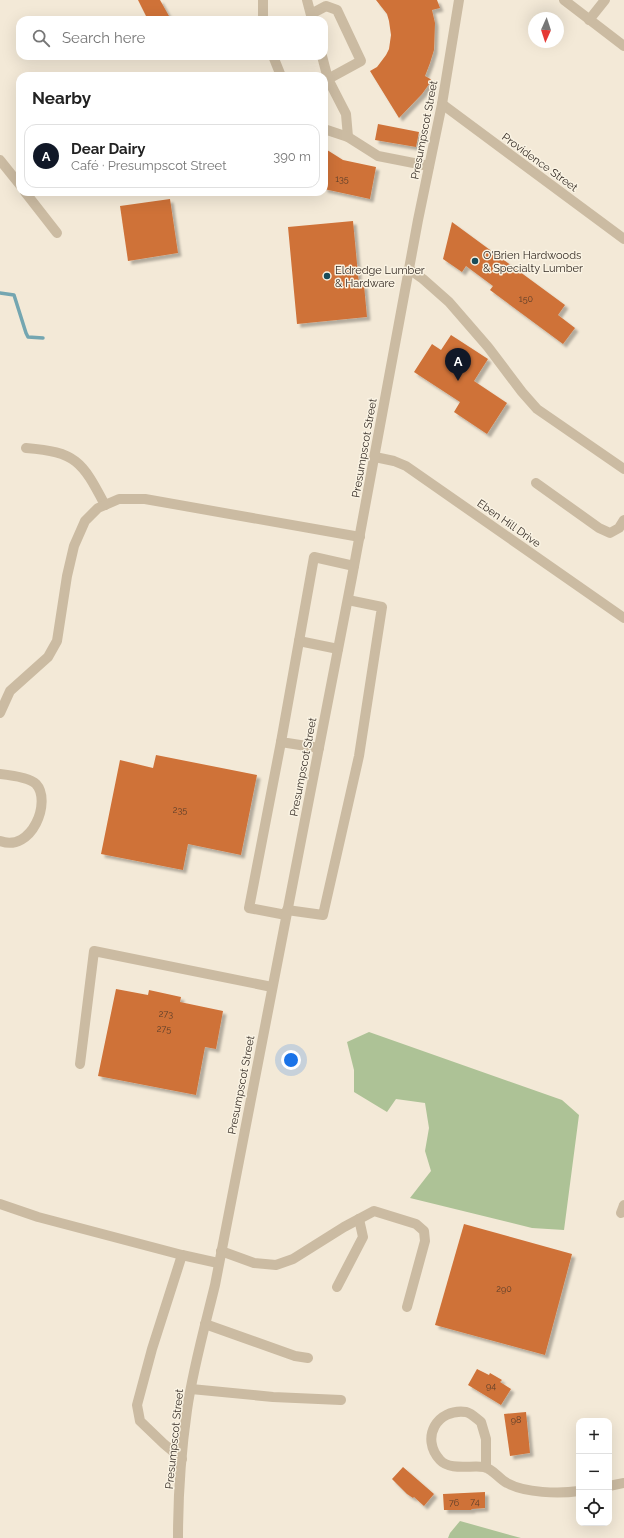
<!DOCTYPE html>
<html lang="en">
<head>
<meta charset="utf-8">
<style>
	:root { --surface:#fff; --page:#f2f2f2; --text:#222; --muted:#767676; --line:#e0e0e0; --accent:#111827 }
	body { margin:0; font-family:Raleway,sans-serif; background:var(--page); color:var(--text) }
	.controls { position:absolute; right:12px; bottom:12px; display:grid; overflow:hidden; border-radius:8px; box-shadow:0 4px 16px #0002 }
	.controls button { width:36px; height:36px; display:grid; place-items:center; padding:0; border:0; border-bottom:1px solid var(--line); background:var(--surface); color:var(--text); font:20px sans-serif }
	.compass { position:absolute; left:528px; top:12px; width:36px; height:36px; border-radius:50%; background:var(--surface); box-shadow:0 4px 16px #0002; rotate:183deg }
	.you { position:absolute; left:291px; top:1060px; width:14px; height:14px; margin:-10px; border:3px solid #fff; border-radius:50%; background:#1a73e8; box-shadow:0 0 0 6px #1a73e833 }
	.badge { display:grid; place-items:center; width:26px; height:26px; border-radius:50%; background:var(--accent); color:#fff; font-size:13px; font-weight:700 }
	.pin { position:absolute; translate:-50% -33px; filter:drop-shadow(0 1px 2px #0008) }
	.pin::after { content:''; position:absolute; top:21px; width:14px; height:12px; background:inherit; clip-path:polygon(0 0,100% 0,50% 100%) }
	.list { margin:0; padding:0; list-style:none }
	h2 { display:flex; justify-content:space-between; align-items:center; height:52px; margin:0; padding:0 16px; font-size:17px }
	h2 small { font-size:13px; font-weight:400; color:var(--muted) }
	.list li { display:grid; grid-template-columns:26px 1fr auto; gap:12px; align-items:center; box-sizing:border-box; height:64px; margin:0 8px 8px; padding:0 8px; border:1px solid var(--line); border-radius:12px }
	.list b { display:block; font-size:15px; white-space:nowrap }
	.list p { margin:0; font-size:13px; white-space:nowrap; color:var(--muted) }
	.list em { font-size:13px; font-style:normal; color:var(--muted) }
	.icon { flex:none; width:22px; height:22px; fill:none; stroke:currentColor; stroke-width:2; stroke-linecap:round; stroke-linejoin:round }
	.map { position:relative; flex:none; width:624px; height:1538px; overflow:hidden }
	.search { position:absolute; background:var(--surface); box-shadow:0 4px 16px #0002; left:16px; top:16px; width:312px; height:44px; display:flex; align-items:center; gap:10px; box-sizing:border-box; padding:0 14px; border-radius:12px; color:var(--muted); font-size:15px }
	.panel { position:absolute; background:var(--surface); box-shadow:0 4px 16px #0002; left:16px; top:72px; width:312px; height:124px; border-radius:12px }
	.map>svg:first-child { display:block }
	.green { fill:#adc296 }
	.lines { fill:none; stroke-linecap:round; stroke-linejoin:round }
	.stream { stroke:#74a6b1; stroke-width:3.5 }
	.building { fill:#cf7239; filter:url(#shadow) }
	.minor { stroke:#cbbba2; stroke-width:10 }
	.poi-dot { fill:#184c59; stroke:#faf3e3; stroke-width:1.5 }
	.labels { text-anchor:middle; stroke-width:3; stroke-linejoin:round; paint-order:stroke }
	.number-label { font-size:9px; fill:#5c3e2a }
	.street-label { font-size:11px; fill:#352c25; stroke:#faf3e3 }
	.poi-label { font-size:11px; fill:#352c25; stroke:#faf3e3; text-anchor:start }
</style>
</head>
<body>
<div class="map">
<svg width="624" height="1538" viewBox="0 0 624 1538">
	<defs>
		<filter id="shadow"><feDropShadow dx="3.5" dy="3.5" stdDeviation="1" flood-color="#0004"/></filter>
	</defs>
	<rect width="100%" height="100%" fill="#f3e9d7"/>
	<g class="green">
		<path d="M369,1032l193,68 17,15 -15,115 -32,-2 -122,-30 21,-27 -6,-20 4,-23 -4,-25 -29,-4 -9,13 -33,-20v-22l-7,-28z"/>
		<path d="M460,1521l61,17h1h-74l2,-5z"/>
	</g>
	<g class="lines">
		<path class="stream" d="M0,293l14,2 12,38 2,4 15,1"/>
	</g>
	<g class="building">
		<path d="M138,0h22l9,16 -8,4h-13z"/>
		<path d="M376,0h61l3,8 -8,2 3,13 -1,27 -4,13 -5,13 7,4 -10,14 -23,24 -29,-47 7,-4 9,-12 3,-6 2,-14 -2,-14 -2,-7z"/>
		<path d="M378,124l41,8 -3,15 -41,-7z"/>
		<path d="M324,148l19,12 33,7 -6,32 -46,-10z"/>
		<path d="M170,199l8,54 -50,8 -8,-55z"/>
		<path d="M353,221l6,64h5l3,32 -70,7 -9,-97z"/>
		<path d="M452,222l113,83 -7,10 17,13 -12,16 -73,-54 3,-4 -27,-20 -4,6 -19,-13z"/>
		<path d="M451,335l37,24 -14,22 33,22 -20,31 -33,-22 6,-10 -46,-30 18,-28 9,6z"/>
		<path d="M156,755l101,20 -16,80 -53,-11 -5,26 -82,-16 19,-94 33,8z"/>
		<path d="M116,989l32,6 1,-5 32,7 -1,5 43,9 -7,38 -11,-2 -9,48 -98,-19z"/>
		<path d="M464,1224l108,30 -27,101 -110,-30z"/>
		<path d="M477,1369l12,6 1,-2 12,7 -2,2 11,7 -10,16 -33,-20z"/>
		<path d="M526,1412l4,41 -20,3 -6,-42z"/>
		<path d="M403,1467l31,27 -10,12 -10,-9 -1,1 -6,-4 -15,-15z"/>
		<path d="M485,1492v16l-13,1 -1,1h-27l-1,-16z"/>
	</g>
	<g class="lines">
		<g class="minor">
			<path d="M307,0l5,19"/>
			<path d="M564,0l60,46"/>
			<path d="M311,14l15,-8 11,4 24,51 -33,18"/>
			<path d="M263,20v-20"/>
			<path d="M589,20l16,-20"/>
			<path d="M273,56l8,20"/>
			<path d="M322,56l6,23 18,35 2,23"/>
			<path d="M442,104l182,135"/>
			<path d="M324,129l24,8 30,19 51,10"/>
			<path d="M0,160l20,25"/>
			<path d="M25,192l32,41"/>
			<path d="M409,269l14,10 26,23 39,45 34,45 15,17 87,60"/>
			<path d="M26,448c50,4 56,13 79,57"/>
			<path d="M375,457l19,4 12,5 218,152"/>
			<path d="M536,483l63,45 11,5 9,-5 5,-8"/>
			<path d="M299,641l39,8"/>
			<path d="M0,713l10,-22 38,-34 9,-16 10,-65 7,-30 11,-25 13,-13 21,-9h26l215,38"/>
			<path d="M281,742l-32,166 37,7"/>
			<path d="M319,748l-38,-6 33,-185 40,9"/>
			<path d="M0,774c9,1 30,4 36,10 16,17 -4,69 -36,57"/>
			<path d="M287,910l36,5 36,-159 23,-149 -34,-7"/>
			<path d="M80,1064l14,-113 178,36"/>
			<path d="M0,1204l38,13 144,38"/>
			<path d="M621,1213l3,-8"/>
			<path d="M221,1251l33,12 22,2 17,-6 51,-32 30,-16 42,13 8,7 1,10 -18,66"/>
			<path d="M337,1287l26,-50 -4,-18"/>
			<path d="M205,1324l90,32 13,2"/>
			<path d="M191,1389l82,8 68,3"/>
			<path d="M182,1459l-18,-15 -24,-23 -3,-16 15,-56 30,-94 36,8"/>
			<path d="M486,1468v-29l-5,-17c-4,-3 -10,-9 -15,-10 -29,-4 -46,26 -26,48 10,11 31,5 44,7 9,2 15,12 23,16 18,10 52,11 72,8"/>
			<path d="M609,1486l15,-3"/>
			<path d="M178,1538c0,-42 3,-86 9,-128 6,-42 18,-84 28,-125l137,-708 66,-357 24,-116 17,-104"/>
		</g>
	</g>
	<g class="poi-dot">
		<circle cx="475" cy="261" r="4"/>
		<circle cx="327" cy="276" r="4"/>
	</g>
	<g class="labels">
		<g class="number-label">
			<text x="342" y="182">135</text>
			<text x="526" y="302">150</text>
			<text x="180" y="813">235</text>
			<text x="166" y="1017">273</text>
			<text x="164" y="1032">275</text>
			<text x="504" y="1292">290</text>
			<text x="491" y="1389">94</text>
			<text x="516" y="1423">98</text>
			<text x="475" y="1505">74</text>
			<text x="454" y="1506">76</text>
		</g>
		<g class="street-label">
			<text transform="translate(424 130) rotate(-79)" y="4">Presumpscot Street</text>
			<text transform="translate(540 162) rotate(36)" y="4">Providence Street</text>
			<text transform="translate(364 448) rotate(-80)" y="4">Presumpscot Street</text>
			<text transform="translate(509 523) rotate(35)" y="4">Eben Hill Drive</text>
			<text transform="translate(303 767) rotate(-79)" y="4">Presumpscot Street</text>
			<text transform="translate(241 1085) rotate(-79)" y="4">Presumpscot Street</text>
			<text transform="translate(174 1439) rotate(-84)" y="4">Presumpscot Street</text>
		</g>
		<g class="poi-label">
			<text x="483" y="259">O'Brien Hardwoods<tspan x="483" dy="13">&amp; Specialty Lumber</tspan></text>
			<text x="335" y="274">Eldredge Lumber<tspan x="335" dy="13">&amp; Hardware</tspan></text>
		</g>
	</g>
</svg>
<div class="controls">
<button>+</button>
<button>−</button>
<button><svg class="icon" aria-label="locate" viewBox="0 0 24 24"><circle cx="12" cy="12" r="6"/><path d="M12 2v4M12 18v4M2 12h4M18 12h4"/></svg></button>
</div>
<svg class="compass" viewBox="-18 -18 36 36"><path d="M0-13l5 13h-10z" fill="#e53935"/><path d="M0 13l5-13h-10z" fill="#767676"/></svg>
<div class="you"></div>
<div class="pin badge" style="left:458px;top:381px">A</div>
<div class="search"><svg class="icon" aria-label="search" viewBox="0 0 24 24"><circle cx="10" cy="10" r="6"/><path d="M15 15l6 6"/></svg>Search here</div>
<section class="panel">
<h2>Nearby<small></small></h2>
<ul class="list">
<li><span class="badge">A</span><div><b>Dear Dairy</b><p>Café · Presumpscot Street</p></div><em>390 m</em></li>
</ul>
</section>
</div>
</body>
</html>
